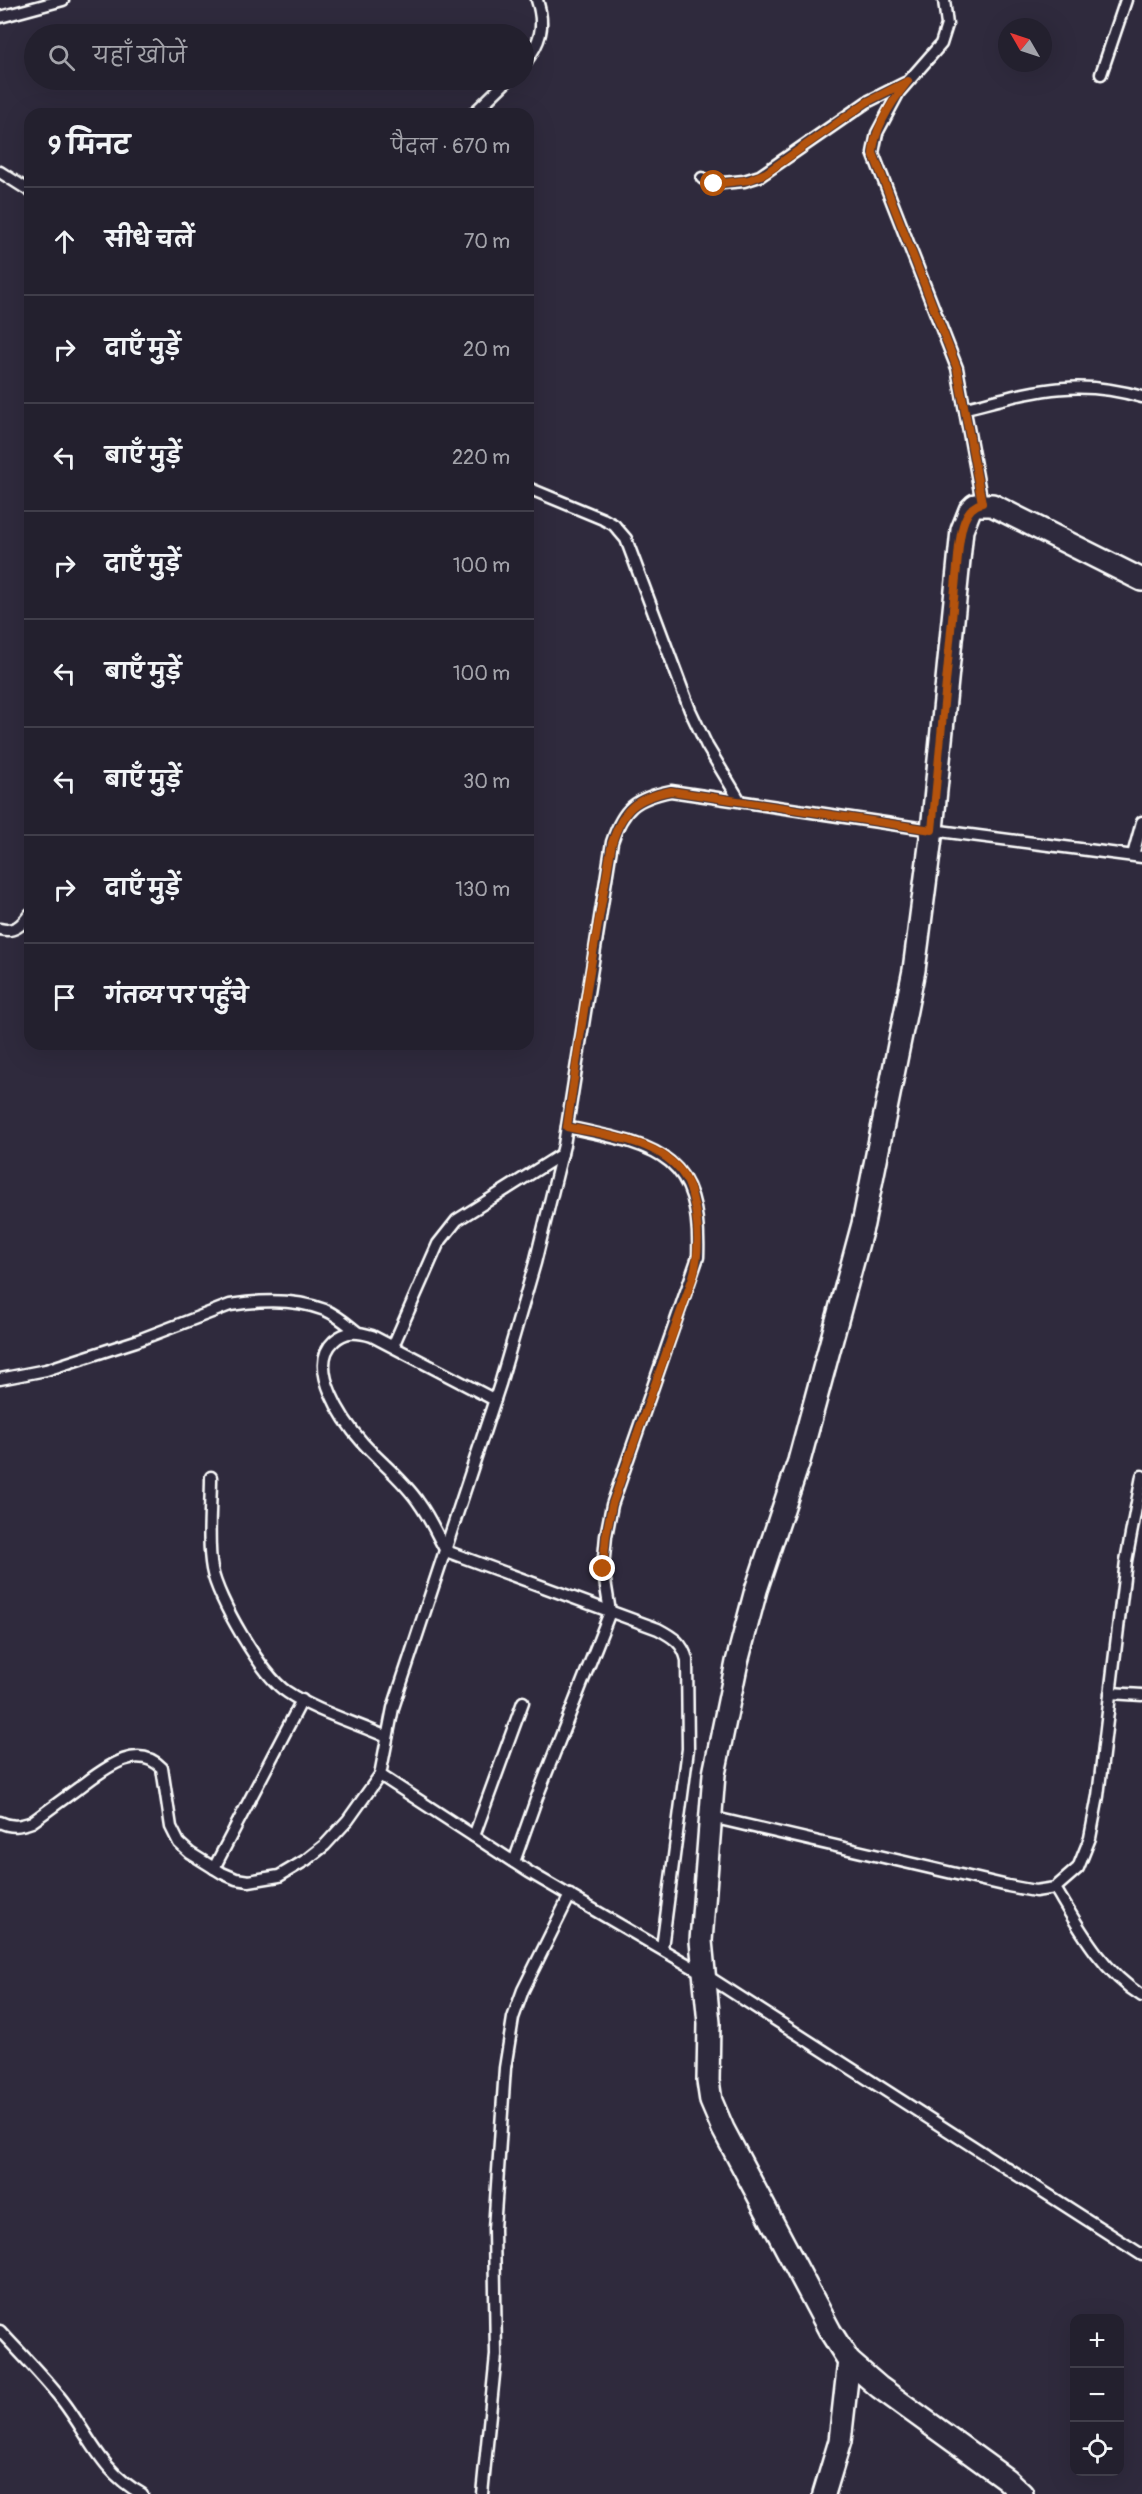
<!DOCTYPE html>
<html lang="hi">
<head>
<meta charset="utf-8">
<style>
	:root { --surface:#23202e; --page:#2b2836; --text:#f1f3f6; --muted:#a3a3aa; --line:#403e4a }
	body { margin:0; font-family:Pangolin,"Playpen Sans Deva",sans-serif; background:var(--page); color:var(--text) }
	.controls { position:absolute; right:18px; bottom:18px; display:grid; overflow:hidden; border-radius:12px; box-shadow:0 6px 24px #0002 }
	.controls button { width:54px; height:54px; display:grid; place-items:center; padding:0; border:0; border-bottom:2px solid var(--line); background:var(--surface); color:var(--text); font:30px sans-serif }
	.compass { position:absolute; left:998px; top:18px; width:54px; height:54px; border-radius:50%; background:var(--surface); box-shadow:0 6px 24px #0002; rotate:309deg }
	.stop { position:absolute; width:18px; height:18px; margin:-14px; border:4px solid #b45309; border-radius:50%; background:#fff }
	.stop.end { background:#b45309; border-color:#fff; box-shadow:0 2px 6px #0008 }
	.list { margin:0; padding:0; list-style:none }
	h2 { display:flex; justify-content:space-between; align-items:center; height:78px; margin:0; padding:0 24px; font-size:26px }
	h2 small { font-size:20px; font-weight:400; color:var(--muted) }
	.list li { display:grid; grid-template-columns:39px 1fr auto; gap:18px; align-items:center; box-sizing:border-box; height:108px; padding:0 24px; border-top:2px solid var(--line) }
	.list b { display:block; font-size:22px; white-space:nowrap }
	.list em { font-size:20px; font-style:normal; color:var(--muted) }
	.icon { flex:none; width:33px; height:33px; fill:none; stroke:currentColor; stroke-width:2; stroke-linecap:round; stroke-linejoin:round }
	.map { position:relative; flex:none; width:1142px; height:2494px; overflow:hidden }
	.search { position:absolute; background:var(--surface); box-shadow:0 6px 24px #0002; left:24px; top:24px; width:510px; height:66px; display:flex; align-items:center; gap:15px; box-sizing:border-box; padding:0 21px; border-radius:33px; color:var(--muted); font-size:22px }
	.panel { position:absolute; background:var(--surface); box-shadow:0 6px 24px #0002; left:24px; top:108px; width:510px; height:942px; border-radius:18px }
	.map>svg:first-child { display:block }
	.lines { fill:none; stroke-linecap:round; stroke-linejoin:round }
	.service-casing { stroke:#fff; stroke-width:15 }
	.minor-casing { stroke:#fff; stroke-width:26 }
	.service { stroke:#2f2a3d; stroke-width:10 }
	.minor { stroke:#2f2a3d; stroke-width:21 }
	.route { stroke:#b45309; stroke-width:8 }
</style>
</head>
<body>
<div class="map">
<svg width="1142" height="2494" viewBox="0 0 1142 2494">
	<rect width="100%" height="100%" fill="#2f2a3d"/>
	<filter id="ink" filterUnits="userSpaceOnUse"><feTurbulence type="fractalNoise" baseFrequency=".0167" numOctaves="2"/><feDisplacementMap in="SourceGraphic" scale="12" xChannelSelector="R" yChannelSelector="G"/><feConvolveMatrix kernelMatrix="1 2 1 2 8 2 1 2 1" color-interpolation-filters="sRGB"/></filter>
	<g filter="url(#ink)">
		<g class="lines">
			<g class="service-casing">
				<g id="service">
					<path d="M944,0l3,25 -6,19 -42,48 -22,41 -4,20 84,215 25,135"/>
					<path d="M0,17l63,-17"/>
					<path d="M524,64c16,-21 22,-37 13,-64"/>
					<path d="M1101,74l25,-74"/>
					<path d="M473,114l35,-34"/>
					<path d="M0,172l30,19"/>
					<path d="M702,178l10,6 32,-3 16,-5 107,-74 38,-19"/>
					<path d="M966,408c65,-16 108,-31 176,-11"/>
					<path d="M528,488l75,31 11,6 12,14 64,171 17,36 33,55"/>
					<path d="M1133,855l9,-33"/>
					<path d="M0,929c14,4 22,-4 30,-15"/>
					<path d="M393,1346l45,-102 19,-24 105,-66"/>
					<path d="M0,1379l46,-9 90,-29 94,-36c30,-5 66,-6 95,5 12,5 22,14 32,22"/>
					<path d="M495,1400l-123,-64c-14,-4 -26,-6 -38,5 -28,26 10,81 29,102 18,20 41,37 56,60 11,15 18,32 27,48l212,78c15,8 25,14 29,31l1,89 -26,199"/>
					<path d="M1142,1476l-16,85 -28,235 -8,42 -12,30 -23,20c24,40 46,82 87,108"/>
					<path d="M211,1477c0,29 -4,64 1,92 5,29 50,107 75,123 28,19 69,31 100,45"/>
					<path d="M1110,1693l32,2"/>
					<path d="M380,1775l149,97 175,102 438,281"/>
					<path d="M711,1817l297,69 27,5 20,-3"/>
					<path d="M0,1822c12,6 20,4 32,0 15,-11 30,-22 45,-33 23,-16 58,-49 85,-21l9,59 8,16 11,10 32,20 14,6 13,2 30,-5 27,-16 19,-15 23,-25 32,-45 13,-67 107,-324 35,-121 29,-118 48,-303c11,-34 24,-44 59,-51l261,39 210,27"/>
					<path d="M474,1836l49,-134"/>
					<path d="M514,1862l23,-65 73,-185 -7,-44 3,-32 6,-31 86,-248c4,-106 -43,-111 -131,-130"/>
					<path d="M214,1868l88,-168"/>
					<path d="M0,2331c21,23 43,45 62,69 28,36 38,71 80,94"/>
					<path d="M482,2494l14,-139 -2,-126 11,-161 8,-50 10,-28 47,-95"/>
				</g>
			</g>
			<g class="minor-casing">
				<g id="minor">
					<path d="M824,2494l16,-53 9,-80"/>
					<path d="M1022,2494l-16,-15 -127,-92 -30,-26 -19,-30 -107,-202 -12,-28 -3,-20 1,-58 -8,-82 13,-167 23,-112 19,-72 43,-129 64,-237 51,-254 18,-140 30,-300 8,-20 5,-5h17l150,75"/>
				</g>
			</g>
			<use href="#service" class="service"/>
			<use href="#minor" class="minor"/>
		</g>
	</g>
	<g class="lines" filter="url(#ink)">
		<path class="route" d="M603,1569l3,-33 6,-31 81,-228c6,-22 6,-41 3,-63 -2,-10 -4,-22 -8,-31 -20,-43 -81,-47 -121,-56l21,-144 24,-140c11,-35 24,-45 59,-52l261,39 27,-284c2,-15 5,-39 23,-43l-25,-135 -84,-215c1,-25 20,-53 35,-72l-41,21 -101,71 -17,7 -35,4"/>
	</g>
</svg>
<div class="controls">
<button>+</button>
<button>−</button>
<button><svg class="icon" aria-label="locate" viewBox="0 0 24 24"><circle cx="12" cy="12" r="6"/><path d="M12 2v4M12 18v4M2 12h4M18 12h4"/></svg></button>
</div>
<svg class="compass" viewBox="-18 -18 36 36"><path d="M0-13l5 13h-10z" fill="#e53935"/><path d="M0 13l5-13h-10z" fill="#a3a3aa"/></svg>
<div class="stop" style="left:714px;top:184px"></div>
<div class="stop end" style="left:603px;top:1569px"></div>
<div class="search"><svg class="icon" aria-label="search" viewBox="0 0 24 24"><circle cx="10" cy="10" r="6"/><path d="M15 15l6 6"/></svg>यहाँ खोजें</div>
<section class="panel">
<h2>9 मिनट<small>पैदल · 670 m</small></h2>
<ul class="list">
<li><svg class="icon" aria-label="ahead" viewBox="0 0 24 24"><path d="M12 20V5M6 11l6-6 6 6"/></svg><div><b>सीधे चलें</b></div><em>70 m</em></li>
<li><svg class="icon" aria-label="right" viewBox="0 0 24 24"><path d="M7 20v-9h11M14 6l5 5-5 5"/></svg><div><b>दाएँ मुड़ें</b></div><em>20 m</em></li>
<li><svg class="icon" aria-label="left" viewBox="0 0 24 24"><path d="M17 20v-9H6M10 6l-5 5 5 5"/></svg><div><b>बाएँ मुड़ें</b></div><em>220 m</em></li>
<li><svg class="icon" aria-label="right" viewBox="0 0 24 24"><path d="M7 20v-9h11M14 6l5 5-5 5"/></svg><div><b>दाएँ मुड़ें</b></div><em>100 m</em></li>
<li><svg class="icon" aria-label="left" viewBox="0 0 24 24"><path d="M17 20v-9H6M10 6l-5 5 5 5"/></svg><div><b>बाएँ मुड़ें</b></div><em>100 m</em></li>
<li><svg class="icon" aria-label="left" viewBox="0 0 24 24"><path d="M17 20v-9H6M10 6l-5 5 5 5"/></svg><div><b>बाएँ मुड़ें</b></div><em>30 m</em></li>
<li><svg class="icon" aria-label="right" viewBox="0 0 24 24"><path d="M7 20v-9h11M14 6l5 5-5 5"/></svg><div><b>दाएँ मुड़ें</b></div><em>130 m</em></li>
<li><svg class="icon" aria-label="arrive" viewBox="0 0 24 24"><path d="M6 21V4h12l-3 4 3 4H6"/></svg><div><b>गंतव्य पर पहुँचे</b></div></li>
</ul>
</section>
</div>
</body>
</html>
